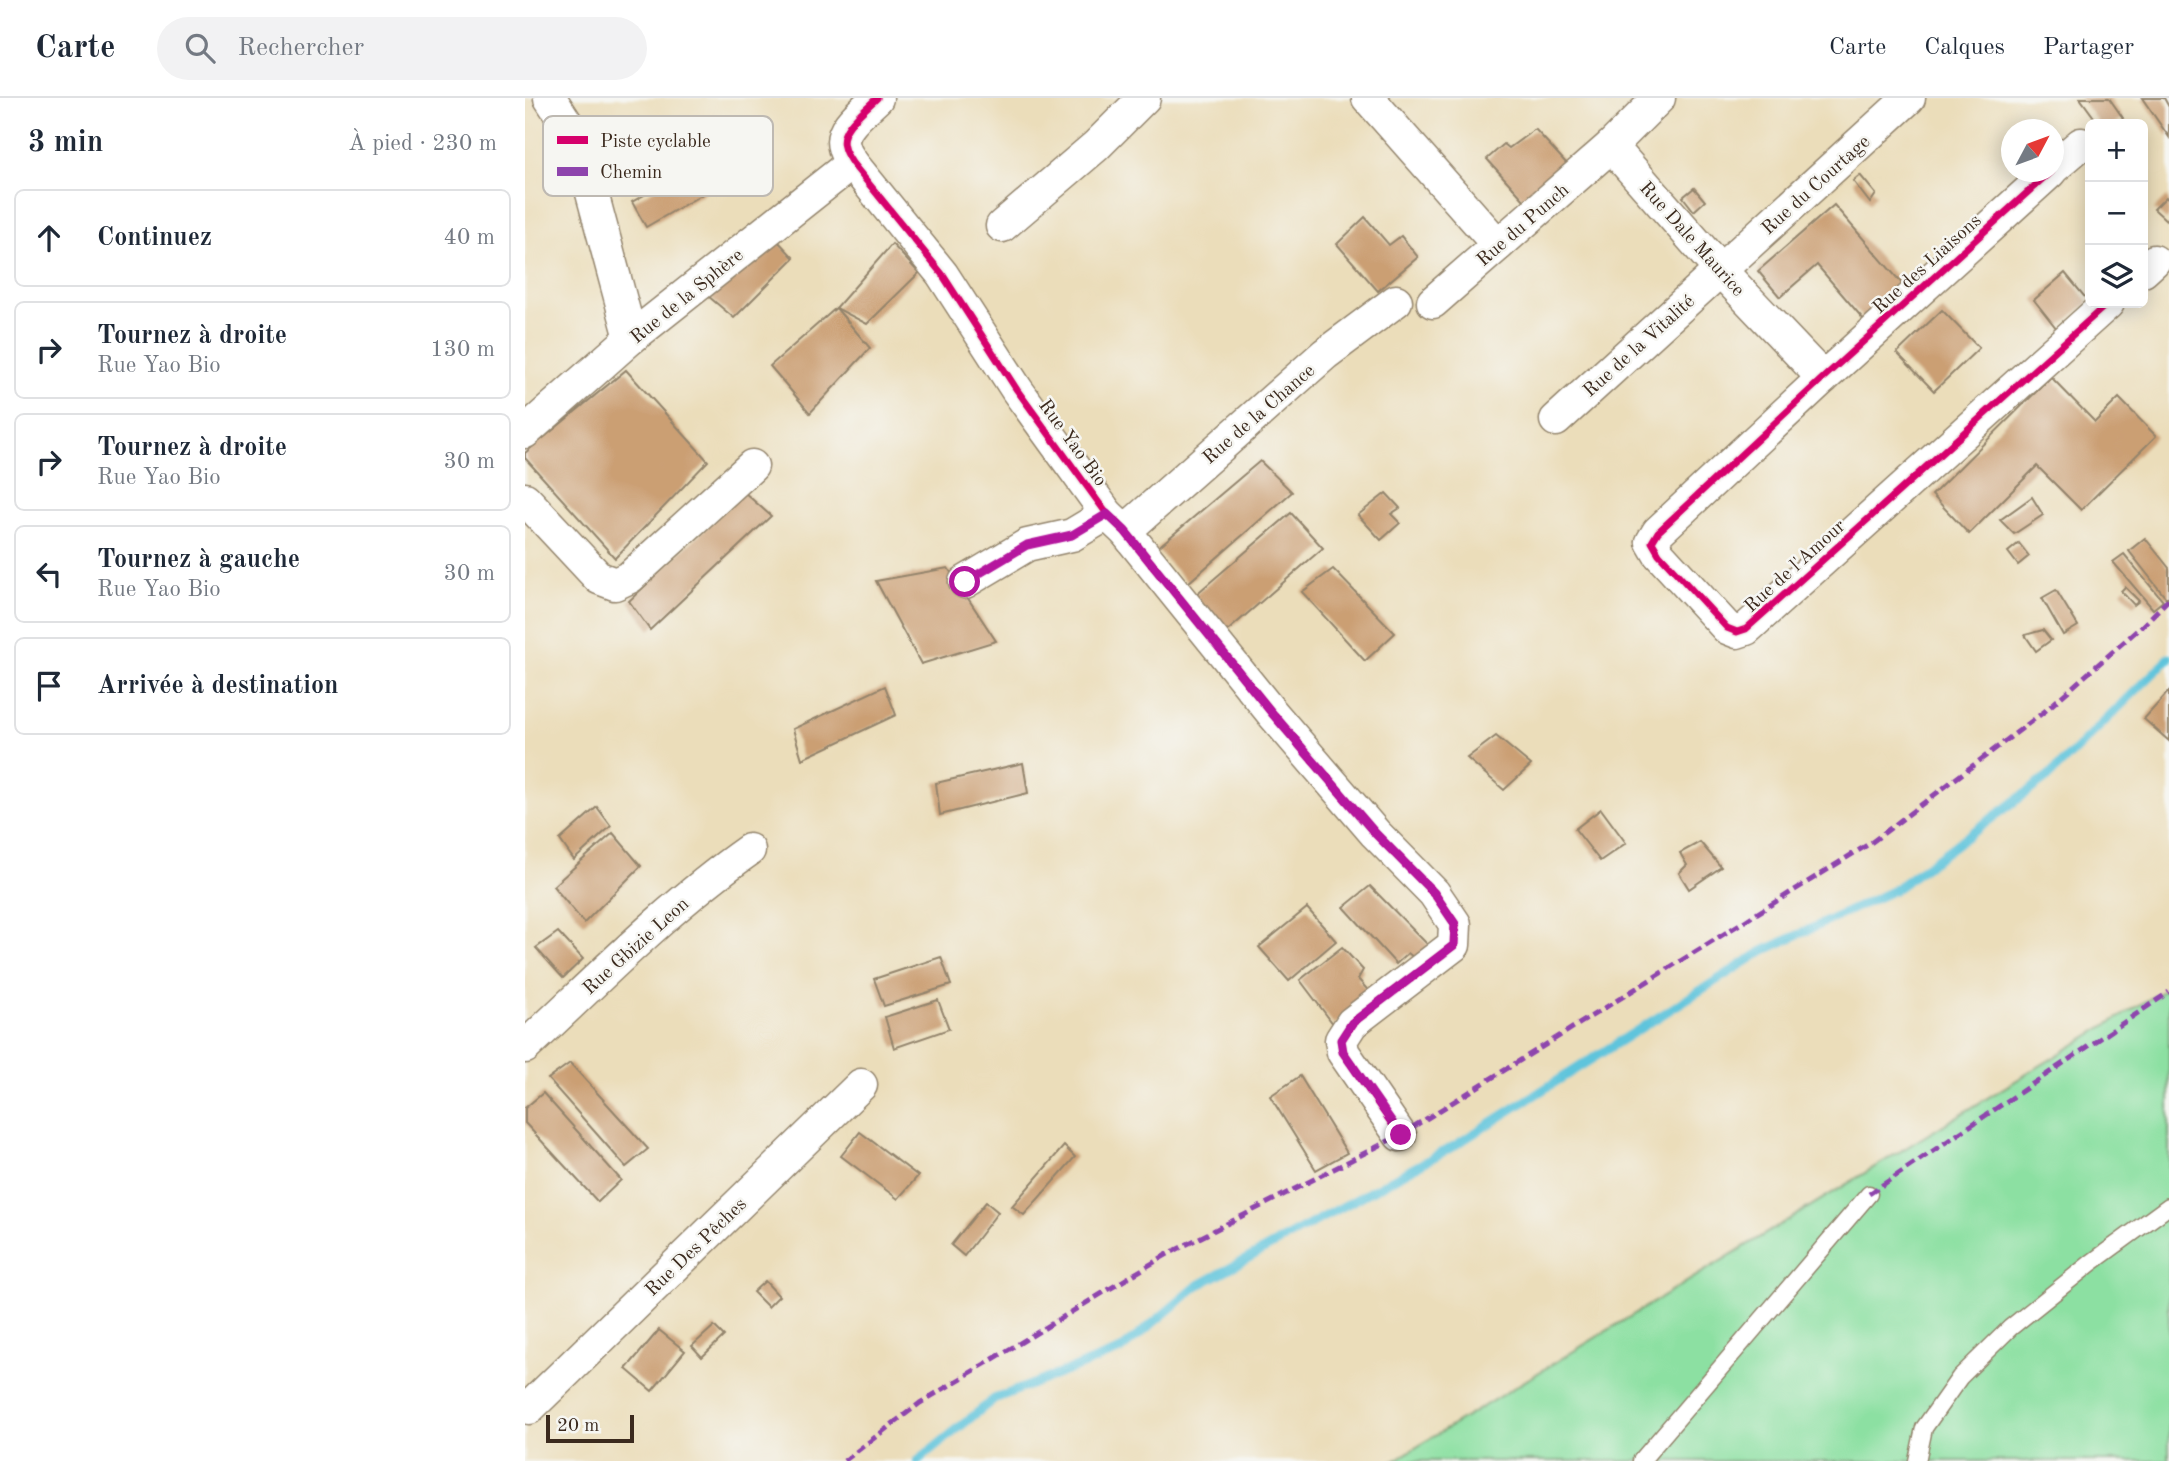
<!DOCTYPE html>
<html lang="fr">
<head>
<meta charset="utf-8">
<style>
	:root { --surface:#fff; --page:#f2f2f3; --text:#1f2937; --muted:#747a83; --line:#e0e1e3 }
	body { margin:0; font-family:"Old Standard TT",serif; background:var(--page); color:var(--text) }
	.controls { position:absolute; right:21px; top:21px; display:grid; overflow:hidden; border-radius:10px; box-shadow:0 4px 18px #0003 }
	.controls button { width:63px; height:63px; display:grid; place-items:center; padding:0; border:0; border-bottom:2px solid var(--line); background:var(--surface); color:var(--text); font:35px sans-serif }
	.compass { position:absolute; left:1476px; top:21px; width:63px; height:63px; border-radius:50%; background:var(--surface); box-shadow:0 4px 18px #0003; rotate:49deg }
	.scale { position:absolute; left:21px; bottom:18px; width:88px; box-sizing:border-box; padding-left:7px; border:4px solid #3b2a1e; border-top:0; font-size:19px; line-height:24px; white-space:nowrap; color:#3b2a1e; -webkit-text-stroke:5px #f6f6f2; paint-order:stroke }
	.stop { position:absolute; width:21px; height:21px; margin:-16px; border:5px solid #b5179e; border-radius:50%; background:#fff }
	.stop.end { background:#b5179e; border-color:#fff; box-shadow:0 2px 7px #0008 }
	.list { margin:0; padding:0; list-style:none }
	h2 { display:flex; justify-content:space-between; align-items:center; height:91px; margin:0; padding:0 28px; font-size:30px }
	h2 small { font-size:23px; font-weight:400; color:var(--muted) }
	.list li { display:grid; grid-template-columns:46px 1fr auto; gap:21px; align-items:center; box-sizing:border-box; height:98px; margin:0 14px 14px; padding:0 14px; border:2px solid var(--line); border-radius:10px }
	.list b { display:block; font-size:26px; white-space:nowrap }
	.list p { margin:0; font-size:23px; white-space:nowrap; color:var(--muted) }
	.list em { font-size:23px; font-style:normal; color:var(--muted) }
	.icon { flex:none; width:38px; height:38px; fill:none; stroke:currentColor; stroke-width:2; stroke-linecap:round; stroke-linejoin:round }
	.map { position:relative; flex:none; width:1644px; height:1363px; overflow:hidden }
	header { display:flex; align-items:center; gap:42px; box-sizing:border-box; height:98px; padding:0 35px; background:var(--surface); border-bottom:2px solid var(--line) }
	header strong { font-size:33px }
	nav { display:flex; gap:38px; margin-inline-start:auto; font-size:24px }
	.search { width:490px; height:63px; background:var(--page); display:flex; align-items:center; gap:18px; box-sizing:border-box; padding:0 24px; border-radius:38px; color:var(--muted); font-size:26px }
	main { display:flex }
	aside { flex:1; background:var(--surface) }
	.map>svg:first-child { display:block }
	.green { fill:#8ce0a2; stroke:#648560; stroke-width:2 }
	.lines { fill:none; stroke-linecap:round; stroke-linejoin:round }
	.stream { stroke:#5ec4dc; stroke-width:9 }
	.building { fill:#cb9f73 }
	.lane-casing { stroke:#93846c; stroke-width:19 }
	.street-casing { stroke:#93846c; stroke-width:35 }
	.lane { stroke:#fff; stroke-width:16 }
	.street { stroke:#fff; stroke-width:32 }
	.quiet { stroke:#8e44ad; stroke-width:5; stroke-dasharray:10 5; stroke-linecap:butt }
	.cycleway-casing { stroke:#f6f6f2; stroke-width:11 }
	.cycleway { stroke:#d6006c; stroke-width:7 }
	.route { stroke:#b5179e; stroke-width:9 }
	.labels { text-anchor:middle; stroke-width:5; stroke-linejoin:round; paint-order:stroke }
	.street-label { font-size:19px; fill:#3b2a1e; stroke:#f6f6f2 }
	.key { fill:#f6f6f2; stroke:#beb9b2; stroke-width:2 }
	.key-label { font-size:19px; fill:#3b2a1e }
</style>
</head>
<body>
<header>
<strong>Carte</strong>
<div class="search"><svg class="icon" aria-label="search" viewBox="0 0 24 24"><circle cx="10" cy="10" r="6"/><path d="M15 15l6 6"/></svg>Rechercher</div>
<nav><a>Carte</a><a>Calques</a><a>Partager</a></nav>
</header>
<main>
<aside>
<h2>3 min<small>À pied · 230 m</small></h2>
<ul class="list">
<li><svg class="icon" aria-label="ahead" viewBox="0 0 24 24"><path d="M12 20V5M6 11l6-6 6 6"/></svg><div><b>Continuez</b></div><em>40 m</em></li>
<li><svg class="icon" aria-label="right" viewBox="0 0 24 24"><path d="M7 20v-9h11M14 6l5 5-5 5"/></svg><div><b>Tournez à droite</b><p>Rue Yao Bio</p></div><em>130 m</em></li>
<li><svg class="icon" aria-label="right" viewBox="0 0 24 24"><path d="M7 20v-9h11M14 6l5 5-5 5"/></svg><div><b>Tournez à droite</b><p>Rue Yao Bio</p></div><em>30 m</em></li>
<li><svg class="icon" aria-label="left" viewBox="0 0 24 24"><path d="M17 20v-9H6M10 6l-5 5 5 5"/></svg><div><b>Tournez à gauche</b><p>Rue Yao Bio</p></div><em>30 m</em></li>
<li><svg class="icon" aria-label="arrive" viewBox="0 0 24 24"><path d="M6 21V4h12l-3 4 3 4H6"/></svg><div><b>Arrivée à destination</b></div></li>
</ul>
</aside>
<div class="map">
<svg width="1644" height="1363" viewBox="0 0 1644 1363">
	<rect width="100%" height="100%" fill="#f6f6f2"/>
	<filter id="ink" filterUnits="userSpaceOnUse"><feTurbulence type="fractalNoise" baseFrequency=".0143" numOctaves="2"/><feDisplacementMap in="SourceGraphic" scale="14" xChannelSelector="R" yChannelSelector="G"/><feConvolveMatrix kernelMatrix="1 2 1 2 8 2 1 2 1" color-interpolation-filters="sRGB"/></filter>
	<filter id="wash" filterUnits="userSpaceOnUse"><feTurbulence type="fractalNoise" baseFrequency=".00686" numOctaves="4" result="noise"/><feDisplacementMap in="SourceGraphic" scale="28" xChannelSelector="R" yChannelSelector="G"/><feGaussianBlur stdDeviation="1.57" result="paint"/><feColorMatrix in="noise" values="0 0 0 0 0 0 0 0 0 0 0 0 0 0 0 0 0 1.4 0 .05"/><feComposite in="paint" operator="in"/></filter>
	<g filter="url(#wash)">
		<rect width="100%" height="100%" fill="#ebddba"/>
		<path class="green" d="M1644,889v474h-775z"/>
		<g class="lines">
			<path class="stream" d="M393,1363l76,-62 127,-49 76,-64 257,-140 309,-195 131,-61 154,-113 121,-119"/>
		</g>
		<g id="blocks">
			<g class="building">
				<path d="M1555,0h29l14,20 -8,6h-16z"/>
				<path d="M1617,0h22l5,9v30z"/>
				<path d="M1010,31l32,35 -42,37 -38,-42 17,-15 5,4z"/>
				<path d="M195,54l14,24 -88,51 -14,-25z"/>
				<path d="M1335,77l16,19 -6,9 -17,-22z"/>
				<path d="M1169,90l11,13 -11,10 -11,-14z"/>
				<path d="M1641,99l3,4v16l-3,3 -12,-11z"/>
				<path d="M1309,107l77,89 -40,34 -54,-63 -37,32 -22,-26z"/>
				<path d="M840,119l24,28 12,-9 17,21 -40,34 -41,-47z"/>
				<path d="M250,140l19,20 -60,60 -26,-22z"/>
				<path d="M367,146l27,29 -52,51 -31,-16z"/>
				<path d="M1540,175l24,29 -32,27 -23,-29z"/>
				<path d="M311,210l34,40 -60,65 -40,-47z"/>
				<path d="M1417,212l37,38 -45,43 -37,-38z"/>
				<path d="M101,272l82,91 -93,97 -90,-100v-5z"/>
				<path d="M1526,279l44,45 24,-24 37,38 -75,74 -44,-44 -68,68 -37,-39z"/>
				<path d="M735,363l32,31 -104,91 -32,-34z"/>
				<path d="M219,394l27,24 -121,114 -21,-29z"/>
				<path d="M861,395l14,15 -9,6 9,9 -19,17 -23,-25z"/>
				<path d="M1507,399l11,18 -29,19 -14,-14z"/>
				<path d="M766,415l32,35 -98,85 -31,-37z"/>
				<path d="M1620,440l24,30v28l-3,2 -37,-47z"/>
				<path d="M1494,445l10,13 -11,9 -10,-13z"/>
				<path d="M1599,456l39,47 -10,8 -40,-47z"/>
				<path d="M423,470l48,73 -75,23 -45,-83z"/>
				<path d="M808,471l62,64 -30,28 -63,-69z"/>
				<path d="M1600,489l14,14 -5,4 -13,-14z"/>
				<path d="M1531,492l22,36 -15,9 -21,-37z"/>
				<path d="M1518,532l8,10 -15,11 -11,-16z"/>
				<path d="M360,588l11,29 -94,44 -9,-30z"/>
				<path d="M1644,593v50l-25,-22z"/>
				<path d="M971,638l35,29 -27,25 -37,-32z"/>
				<path d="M498,665l5,30 -88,22 -4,-32z"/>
				<path d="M72,709l14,19 -37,34 -14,-20z"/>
				<path d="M1076,711l25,34 -26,18 -25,-32z"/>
				<path d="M88,735l28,33 -57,57 -31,-37z"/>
				<path d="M1175,744l21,25 -32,22 -10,-16 8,-8 -7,-12z"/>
				<path d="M845,788l62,63 -13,13 -11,-9 -12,11 -52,-57z"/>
				<path d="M782,810l29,33 -47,40 -30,-34z"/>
				<path d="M33,834l25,27 -20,19 -27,-30z"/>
				<path d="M817,849l21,23 -5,9 15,17 -39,29 -34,-45z"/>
				<path d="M416,859l10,28 -67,21 -10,-27z"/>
				<path d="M413,902l11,29 -55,19 -9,-31z"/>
				<path d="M45,965l78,86 -22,18 -78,-88z"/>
				<path d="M775,978l47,77 -31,17 -46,-74z"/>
				<path d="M18,995l78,87 -23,22 -73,-79v-15z"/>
				<path d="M335,1034l58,44 -20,23 -57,-43z"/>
				<path d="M539,1048l11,11 -51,58 -12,-9z"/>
				<path d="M461,1104l12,10 -34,44 -13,-11z"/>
				<path d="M240,1183l14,15 -11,11 -15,-15z"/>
				<path d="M189,1228l10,10 -22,21 -10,-11z"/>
				<path d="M134,1232l26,21 -33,40 -26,-22z"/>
			</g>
		</g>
	</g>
	<g filter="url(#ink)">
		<use href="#blocks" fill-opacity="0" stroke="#93846c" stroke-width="2"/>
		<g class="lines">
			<g class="lane-casing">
				<g id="lane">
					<path d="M1116,1363l228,-267"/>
					<path d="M1392,1363l7,-33 36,-51 50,-49 81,-65 78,-57"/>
				</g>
			</g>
			<g class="street-casing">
				<g id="street">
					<path d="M25,0l19,29 12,25 50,186"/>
					<path d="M352,0c-12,12 -39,31 -33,49 1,6 5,11 8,16l90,111 75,116 90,124 18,17 147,182 103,120 59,60 21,31 -1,21 -102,78 -11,17 2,12 57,83"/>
					<path d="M843,0l130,147"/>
					<path d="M1134,0l-48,48 109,124 103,108"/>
					<path d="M1528,70l28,-24"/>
					<path d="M1525,74l-227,206 -165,154 -6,10 7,12 68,74 10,4 9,-3 362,-326"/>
					<path d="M477,128l94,-80 48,-48"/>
					<path d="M1618,173l11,-10"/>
					<path d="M908,204l178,-156"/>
					<path d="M1031,322l353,-322"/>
					<path d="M0,334l106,-94 221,-175"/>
					<path d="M0,401l74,79 16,6 15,-7 122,-111"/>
					<path d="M600,433l200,-177 71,-53"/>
					<path d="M440,484l62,-37 45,-10 35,-21"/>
					<path d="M0,949c73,-68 143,-140 224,-197"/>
					<path d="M4,1310l332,-323"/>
				</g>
			</g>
			<use href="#lane" class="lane"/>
			<use href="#street" class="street"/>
			<g class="quiet">
				<path d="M1344,1096l300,-202"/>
				<path d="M319,1363l76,-58 246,-148 234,-120 472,-293 173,-131 97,-85 27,-27"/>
			</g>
			<g class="cycleway-casing">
				<g id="cycleway">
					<path d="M352,0c-12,12 -39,31 -33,49 1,6 5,11 8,16l90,111 75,116 90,124 18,17 147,182 103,120 59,60 21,31 -1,21 -102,78 -11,17 2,12 57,83"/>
					<path d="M1525,74l-227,206 -165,154 -6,10 7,12 68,74 10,4 9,-3 362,-326"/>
				</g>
			</g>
			<use href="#cycleway" class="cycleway"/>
		</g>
	</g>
	<g class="lines" filter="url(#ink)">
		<path class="route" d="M440,484l62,-37 45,-10 35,-21 18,17 147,182 103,120 59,60 21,31 -1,21 -102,78 -11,17 2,12 58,83"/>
	</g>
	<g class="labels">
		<g class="street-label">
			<text transform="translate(1290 86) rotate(-42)" y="7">Rue du Courtage</text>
			<text transform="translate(997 126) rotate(-41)" y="7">Rue du Punch</text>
			<text transform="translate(1168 140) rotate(48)" y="7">Rue Dale Maurice</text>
			<text transform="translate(1401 165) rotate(-42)" y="7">Rue des Liaisons</text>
			<text transform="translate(161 197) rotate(-39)" y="7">Rue de la Sphère</text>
			<text transform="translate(1113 247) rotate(-42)" y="7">Rue de la Vitalité</text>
			<text transform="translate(733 315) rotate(-41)" y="7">Rue de la Chance</text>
			<text transform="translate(549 344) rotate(54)" y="7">Rue Yao Bio</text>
			<text transform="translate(1269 467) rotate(-42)" y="7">Rue de l'Amour</text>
			<text transform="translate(110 847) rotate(-42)" y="7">Rue Gbizie Leon</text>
			<text transform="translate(170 1148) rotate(-44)" y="7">Rue Des Pêches</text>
		</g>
	</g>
	<rect x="18" y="18" width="230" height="80" rx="10" class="key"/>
	<rect x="32" y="38" width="31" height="8" fill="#d6006c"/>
	<rect x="32" y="69" width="31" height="9" fill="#8e44ad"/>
	<g class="key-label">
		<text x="75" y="49">Piste cyclable</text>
		<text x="75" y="80">Chemin</text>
	</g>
</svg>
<div class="controls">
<button>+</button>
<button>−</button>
<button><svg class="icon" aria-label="layers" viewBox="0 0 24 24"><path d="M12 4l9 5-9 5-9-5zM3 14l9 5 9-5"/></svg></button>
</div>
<svg class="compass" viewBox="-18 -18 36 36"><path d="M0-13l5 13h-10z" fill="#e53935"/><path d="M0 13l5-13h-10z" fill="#747a83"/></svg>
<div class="scale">20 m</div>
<div class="stop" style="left:440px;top:484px"></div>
<div class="stop end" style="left:876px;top:1037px"></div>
</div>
</main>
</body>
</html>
